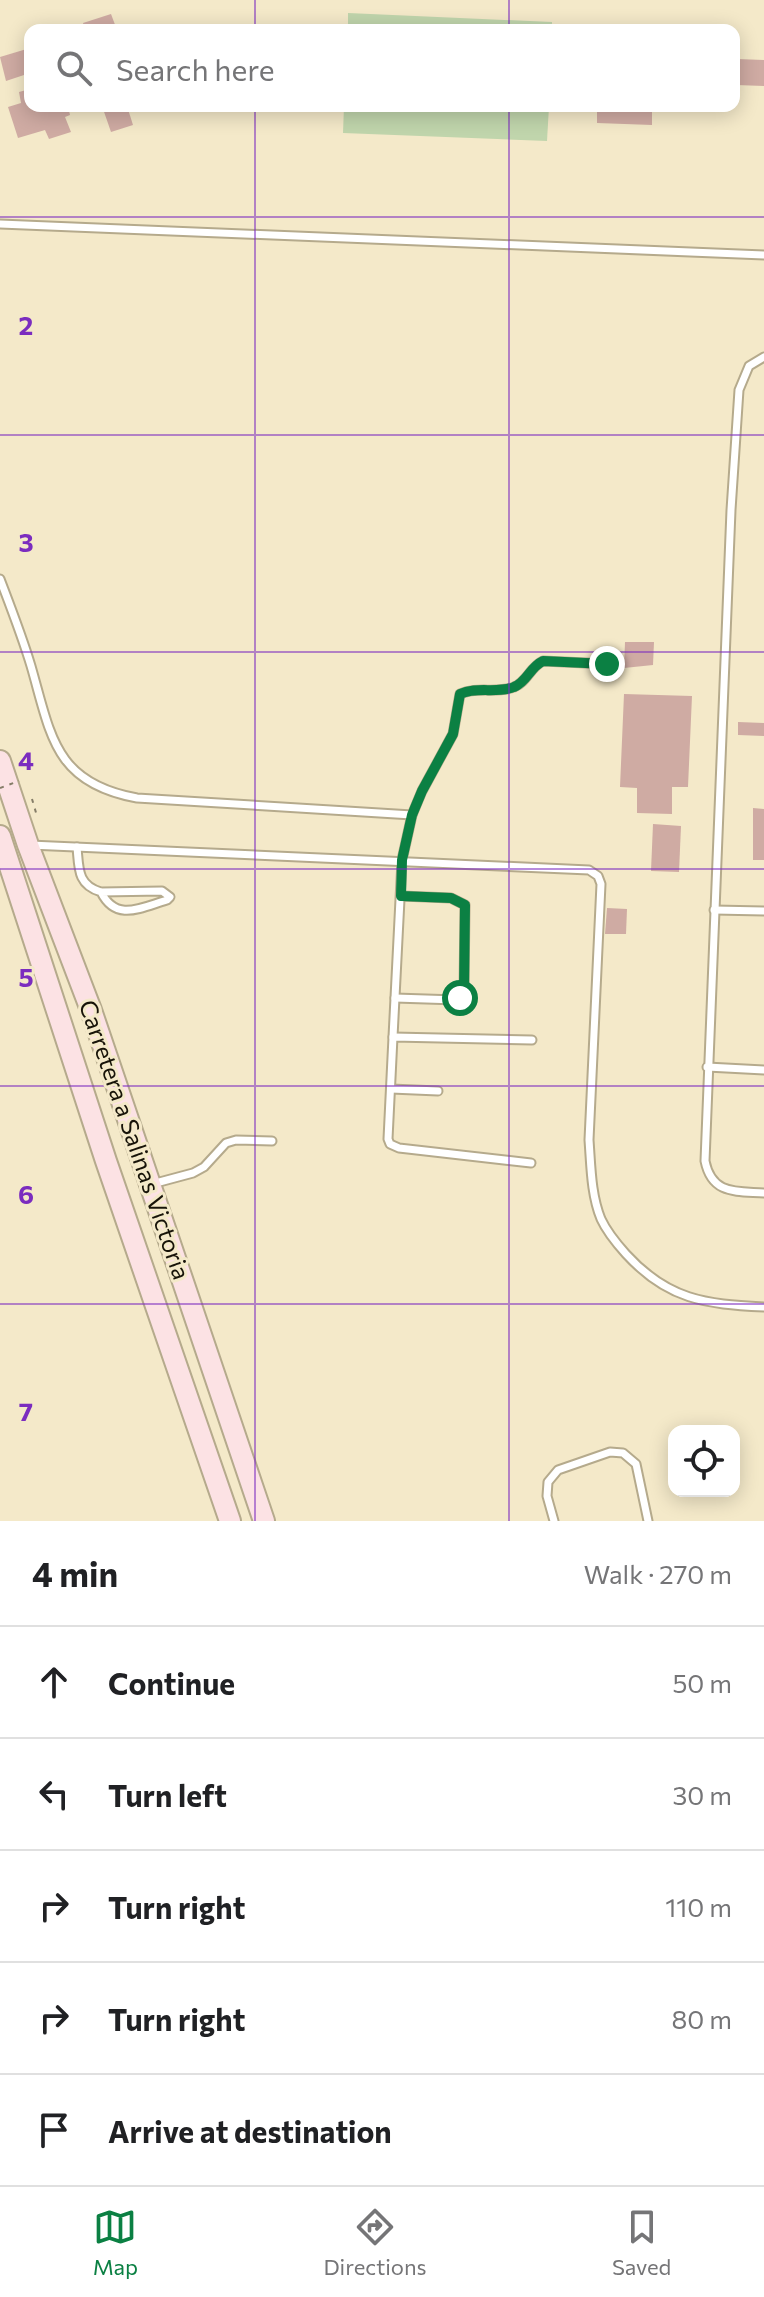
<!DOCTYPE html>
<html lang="en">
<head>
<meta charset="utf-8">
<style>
	:root { --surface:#fff; --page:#f2f2f2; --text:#202124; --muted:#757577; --line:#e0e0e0; --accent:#0b8043 }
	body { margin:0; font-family:Commissioner,sans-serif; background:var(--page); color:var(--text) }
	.controls { position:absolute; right:24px; bottom:24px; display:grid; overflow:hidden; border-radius:16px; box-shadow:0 4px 20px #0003 }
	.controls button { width:72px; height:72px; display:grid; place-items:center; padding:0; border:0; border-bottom:2px solid var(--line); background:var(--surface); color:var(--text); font:40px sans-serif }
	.stop { position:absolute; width:24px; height:24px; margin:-18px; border:6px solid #0b8043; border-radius:50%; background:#fff }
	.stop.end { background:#0b8043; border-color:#fff; box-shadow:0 2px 8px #0008 }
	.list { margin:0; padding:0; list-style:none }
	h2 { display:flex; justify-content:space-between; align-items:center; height:104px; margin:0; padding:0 32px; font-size:34px }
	h2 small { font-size:26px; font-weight:400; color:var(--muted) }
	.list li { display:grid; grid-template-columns:52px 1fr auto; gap:24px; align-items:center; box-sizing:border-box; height:112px; padding:0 32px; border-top:2px solid var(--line) }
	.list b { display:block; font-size:30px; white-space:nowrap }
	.list em { font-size:26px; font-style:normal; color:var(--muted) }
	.icon { flex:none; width:44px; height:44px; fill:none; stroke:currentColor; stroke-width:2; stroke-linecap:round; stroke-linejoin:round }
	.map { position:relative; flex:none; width:764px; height:1521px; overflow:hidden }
	.search { position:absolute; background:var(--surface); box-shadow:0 4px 20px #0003; left:24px; right:24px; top:24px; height:88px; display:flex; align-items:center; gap:20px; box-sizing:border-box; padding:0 28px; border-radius:16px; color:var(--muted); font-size:30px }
	.sheet { height:664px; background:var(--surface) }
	nav { display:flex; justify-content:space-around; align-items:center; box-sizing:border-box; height:112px; border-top:2px solid var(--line); background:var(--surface); font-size:22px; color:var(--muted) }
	nav a { display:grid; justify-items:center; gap:4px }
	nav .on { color:var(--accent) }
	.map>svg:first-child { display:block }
	.green { fill:#c0d5ac }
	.building { fill:#cfaba3 }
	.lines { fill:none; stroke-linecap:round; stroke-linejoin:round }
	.service-casing { stroke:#b5aa8c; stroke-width:11 }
	.secondary-casing { stroke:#b5aa8c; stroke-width:24 }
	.path { stroke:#857d68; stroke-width:2; stroke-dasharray:4 6; stroke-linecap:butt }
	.service { stroke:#fff; stroke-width:7 }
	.secondary { stroke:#fce2e4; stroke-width:20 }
	.path-bridge { stroke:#857d68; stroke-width:2; stroke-dasharray:4 6; stroke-linecap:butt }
	.route { stroke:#0b8043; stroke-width:10 }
	.grid { fill:none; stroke:#7b2cbf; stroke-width:2; stroke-opacity:0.55 }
	.labels { text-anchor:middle; stroke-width:6; stroke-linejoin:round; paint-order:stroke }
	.street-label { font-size:24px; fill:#171308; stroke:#f4e9c9 }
	.grid-label { font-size:26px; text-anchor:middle; font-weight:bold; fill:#7b2cbf; stroke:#f4e9c9; stroke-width:6; stroke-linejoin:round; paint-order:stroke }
</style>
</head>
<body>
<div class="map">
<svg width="764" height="1521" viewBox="0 0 764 1521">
	<rect width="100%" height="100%" fill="#f4e9c9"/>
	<g class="green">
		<path d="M348,13l204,9v8h-204z"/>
		<path d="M344,106h205l-2,35 -204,-8z"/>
	</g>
	<g class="building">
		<path d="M111,14l6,16h-32l-2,-7z"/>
		<path d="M598,25l50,3v2h-50z"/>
		<path d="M30,48v25l-24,8 -6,-24z"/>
		<path d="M737,59l27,1v26l-28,-1z"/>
		<path d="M30,89v17h38l2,9 -5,2 6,15 -22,7 -4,-9 -27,8 -10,-31 13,-4 -2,-11z"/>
		<path d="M102,106h25l6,19 -22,7z"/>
		<path d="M597,106h55v19l-55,-2z"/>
		<path d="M625,642h29l-1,23 -29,3z"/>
		<path d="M624,694l68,2 -4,91h-16v27l-35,-1v-25l-17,-1z"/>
		<path d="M738,722l26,1v13l-26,-1z"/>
		<path d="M753,808l11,1v51h-11z"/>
		<path d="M653,824l28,2 -2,46 -28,-1z"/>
		<path d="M607,908l20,1 -1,25h-21z"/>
	</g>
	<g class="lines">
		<g class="service-casing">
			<g id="service">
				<path d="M0,224l764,31"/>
				<path d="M764,357l-15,9 -10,24 -8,120 -26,651c7,34 31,30 59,32"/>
				<path d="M0,579c11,29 22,57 31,87 20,69 23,117 106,132l275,17"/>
				<path d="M30,845l559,25 9,6 3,8 -12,256c2,26 2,55 12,79 6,13 16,25 25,35 42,46 79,50 138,53"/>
				<path d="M77,847c2,21 0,38 24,45l61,-1 8,6 -3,3c-27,8 -51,22 -66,-8"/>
				<path d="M714,910l50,1"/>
				<path d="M395,998l62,2 5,-4 2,-5 1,-86 -14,-7 -50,-2"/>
				<path d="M393,1037l9,-177 10,-45 10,-24 31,-57 7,-40c17,-8 37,0 54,-7 13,-5 16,-20 29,-26l64,3"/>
				<path d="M707,1067l57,3"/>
				<path d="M391,1089l47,2"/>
				<path d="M531,1163l-132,-15 -9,-4 -2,-5 5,-102 139,3"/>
				<path d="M152,1184l41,-11 11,-6 22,-24 10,-3 36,1"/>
				<path d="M554,1521l-7,-25 1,-14 10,-12 52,-18 13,1 13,11 12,57"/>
			</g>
		</g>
		<g class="secondary-casing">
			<g id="secondary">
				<path d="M0,761l28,84 63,165 173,511"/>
				<path d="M0,836l106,325 124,360"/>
			</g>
		</g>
		<path class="path" d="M32,799l5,17"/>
		<use href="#service" class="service"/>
		<use href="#secondary" class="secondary"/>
		<path class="path-bridge" d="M0,788l19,-7"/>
	</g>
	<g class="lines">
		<path class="route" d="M460,998l4,-7 1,-86 -14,-7 -50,-2 1,-36 10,-45 10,-24 31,-57 7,-40c17,-8 37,0 54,-7 13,-5 16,-20 29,-26l64,3"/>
	</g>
	<path class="grid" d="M255,0v30M509,0v30M255,106v1415M509,106v1415M0,217h764M0,435h764M0,652h764M0,869h764M0,1086h764M0,1304h764"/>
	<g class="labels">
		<g class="street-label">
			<text transform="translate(134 1140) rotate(71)" y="8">Carretera a Salinas Victoria</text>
		</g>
	</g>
	<g class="grid-label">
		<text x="26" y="335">2</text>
		<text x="26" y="552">3</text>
		<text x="26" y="770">4</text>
		<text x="26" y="987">5</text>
		<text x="26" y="1204">6</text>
		<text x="26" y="1421">7</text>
	</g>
</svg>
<div class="controls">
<button><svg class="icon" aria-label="locate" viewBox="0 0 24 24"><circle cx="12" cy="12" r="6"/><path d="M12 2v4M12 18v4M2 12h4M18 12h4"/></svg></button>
</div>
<div class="stop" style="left:460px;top:998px"></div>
<div class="stop end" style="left:607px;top:664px"></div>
<div class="search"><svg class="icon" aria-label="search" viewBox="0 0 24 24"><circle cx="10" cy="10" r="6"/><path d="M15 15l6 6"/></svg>Search here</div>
</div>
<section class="sheet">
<h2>4 min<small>Walk · 270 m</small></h2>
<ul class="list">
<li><svg class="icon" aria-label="ahead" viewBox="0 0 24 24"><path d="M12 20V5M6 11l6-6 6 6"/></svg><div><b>Continue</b></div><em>50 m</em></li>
<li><svg class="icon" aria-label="left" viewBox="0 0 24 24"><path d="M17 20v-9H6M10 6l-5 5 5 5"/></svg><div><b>Turn left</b></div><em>30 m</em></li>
<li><svg class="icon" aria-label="right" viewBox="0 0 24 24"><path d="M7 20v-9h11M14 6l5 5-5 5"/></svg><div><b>Turn right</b></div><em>110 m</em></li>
<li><svg class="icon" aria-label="right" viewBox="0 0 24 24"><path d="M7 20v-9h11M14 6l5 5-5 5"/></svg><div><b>Turn right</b></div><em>80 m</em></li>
<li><svg class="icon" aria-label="arrive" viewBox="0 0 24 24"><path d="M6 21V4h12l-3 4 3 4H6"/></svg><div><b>Arrive at destination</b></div></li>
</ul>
</section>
<nav>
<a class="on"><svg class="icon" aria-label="map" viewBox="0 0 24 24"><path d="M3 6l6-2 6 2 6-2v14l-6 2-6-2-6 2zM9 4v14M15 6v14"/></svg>Map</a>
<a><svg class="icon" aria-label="directions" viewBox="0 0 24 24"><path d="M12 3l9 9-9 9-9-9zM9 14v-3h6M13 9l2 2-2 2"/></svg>Directions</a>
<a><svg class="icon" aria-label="saved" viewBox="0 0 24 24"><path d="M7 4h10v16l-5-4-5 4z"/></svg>Saved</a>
</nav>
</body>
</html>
